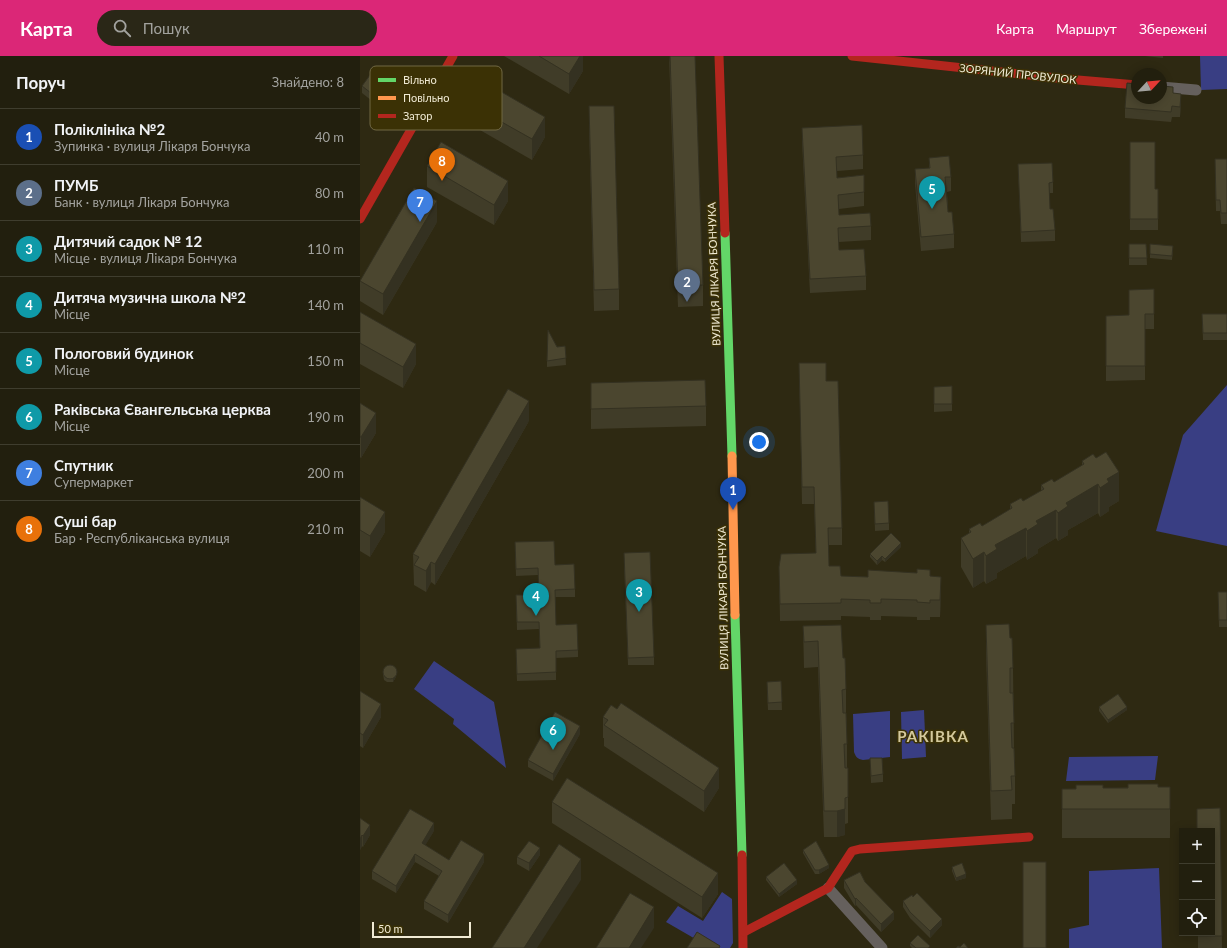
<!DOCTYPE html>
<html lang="uk">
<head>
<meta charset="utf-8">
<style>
	:root { --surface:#221f0e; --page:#2a2717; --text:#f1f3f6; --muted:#a2a29e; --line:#3f3d2e; --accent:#db2777 }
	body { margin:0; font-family:Lato,sans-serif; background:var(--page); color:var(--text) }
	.controls { position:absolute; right:12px; bottom:12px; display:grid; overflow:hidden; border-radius:0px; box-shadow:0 2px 10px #0003 }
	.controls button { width:36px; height:36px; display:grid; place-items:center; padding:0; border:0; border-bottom:1px solid var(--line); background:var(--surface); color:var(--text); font:20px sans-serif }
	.compass { position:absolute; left:771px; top:12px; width:36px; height:36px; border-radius:50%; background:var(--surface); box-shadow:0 2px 10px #0003; rotate:64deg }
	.scale { position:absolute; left:12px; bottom:10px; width:99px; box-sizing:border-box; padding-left:4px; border:2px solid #f0ead4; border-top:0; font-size:11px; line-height:14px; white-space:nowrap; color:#f0ead4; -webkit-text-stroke:3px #3b3105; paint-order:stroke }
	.you { position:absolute; left:399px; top:386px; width:14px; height:14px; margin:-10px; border:3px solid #fff; border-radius:50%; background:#1a73e8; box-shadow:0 0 0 6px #1a73e833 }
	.badge { display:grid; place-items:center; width:26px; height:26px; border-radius:50%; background:var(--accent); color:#fff; font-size:13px; font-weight:700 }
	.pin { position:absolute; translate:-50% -33px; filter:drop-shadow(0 1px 2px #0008) }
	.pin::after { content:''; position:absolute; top:21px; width:14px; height:12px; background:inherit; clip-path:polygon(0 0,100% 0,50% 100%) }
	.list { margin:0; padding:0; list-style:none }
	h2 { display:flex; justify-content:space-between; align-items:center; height:52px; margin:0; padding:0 16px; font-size:17px }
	h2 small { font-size:13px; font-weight:400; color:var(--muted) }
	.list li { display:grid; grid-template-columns:26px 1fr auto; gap:12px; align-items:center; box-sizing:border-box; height:56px; padding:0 16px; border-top:1px solid var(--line) }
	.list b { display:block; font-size:15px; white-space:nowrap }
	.list p { margin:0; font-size:13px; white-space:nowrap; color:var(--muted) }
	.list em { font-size:13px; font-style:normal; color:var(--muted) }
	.icon { flex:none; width:22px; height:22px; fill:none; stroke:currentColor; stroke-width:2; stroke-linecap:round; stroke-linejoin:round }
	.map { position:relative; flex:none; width:867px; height:892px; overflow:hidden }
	header { display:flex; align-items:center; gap:24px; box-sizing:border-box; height:56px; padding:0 20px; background:var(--accent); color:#fff }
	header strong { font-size:19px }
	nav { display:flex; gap:22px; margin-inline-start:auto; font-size:14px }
	.search { width:280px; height:36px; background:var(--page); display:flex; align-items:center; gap:10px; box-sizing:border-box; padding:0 14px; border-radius:22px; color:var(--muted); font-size:15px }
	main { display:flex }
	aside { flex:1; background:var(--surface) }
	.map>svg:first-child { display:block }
	.green { fill:#393e83 }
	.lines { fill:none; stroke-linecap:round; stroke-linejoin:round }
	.street { stroke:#65605d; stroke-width:11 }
	.fast { stroke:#63d668; stroke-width:9 }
	.slow { stroke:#ff974d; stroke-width:9 }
	.jam { stroke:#b3261e; stroke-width:9 }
	.wall { fill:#403c28 }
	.shaded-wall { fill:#343121 }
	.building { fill:#4b462f; stroke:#343121 }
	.labels { text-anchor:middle; stroke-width:3; stroke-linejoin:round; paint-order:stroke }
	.street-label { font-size:11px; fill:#f0ead4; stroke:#3b3105 }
	.district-label { font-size:15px; font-weight:bold; letter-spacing:1px; fill:#d4c99c; stroke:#3b3105 }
	.key { fill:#3b3105; stroke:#716843; stroke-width:1 }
	.key-label { font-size:11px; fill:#f0ead4 }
</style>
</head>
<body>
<header>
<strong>Карта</strong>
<div class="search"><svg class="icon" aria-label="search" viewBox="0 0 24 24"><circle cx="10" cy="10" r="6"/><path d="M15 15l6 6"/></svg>Пошук</div>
<nav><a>Карта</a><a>Маршрут</a><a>Збережені</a></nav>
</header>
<main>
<aside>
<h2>Поруч<small>Знайдено: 8</small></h2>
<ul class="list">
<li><span class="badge" style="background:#1a4fb4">1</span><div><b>Поліклініка №2</b><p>Зупинка · вулиця Лікаря Бончука</p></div><em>40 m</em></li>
<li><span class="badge" style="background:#5c6f8a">2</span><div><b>ПУМБ</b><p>Банк · вулиця Лікаря Бончука</p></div><em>80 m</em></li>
<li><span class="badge" style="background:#0f9aa8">3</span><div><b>Дитячий садок № 12</b><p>Місце · вулиця Лікаря Бончука</p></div><em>110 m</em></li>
<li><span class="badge" style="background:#0f9aa8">4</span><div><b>Дитяча музична школа №2</b><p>Місце</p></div><em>140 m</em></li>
<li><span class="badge" style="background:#0f9aa8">5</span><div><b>Пологовий будинок</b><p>Місце</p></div><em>150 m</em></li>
<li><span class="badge" style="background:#0f9aa8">6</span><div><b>Раківська Євангельська церква</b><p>Місце</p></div><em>190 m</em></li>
<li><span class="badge" style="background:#3f7fe0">7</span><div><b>Спутник</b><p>Супермаркет</p></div><em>200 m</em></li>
<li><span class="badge" style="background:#e8710a">8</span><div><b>Суші бар</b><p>Бар · Республіканська вулиця</p></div><em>210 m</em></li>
</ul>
</aside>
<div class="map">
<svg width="867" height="892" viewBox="0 0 867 892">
	<rect width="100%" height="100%" fill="#2e2912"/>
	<g class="green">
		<path d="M840,0h27v33l-26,1z"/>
		<path d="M867,329v161l-71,-15 27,-96z"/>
		<path d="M74,605l60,41 12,66 -53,-44 1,-5 -40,-30z"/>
		<path d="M564,654l2,47 -24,2 -1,-47z"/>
		<path d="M530,655v46l-27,3c-6,-1 -7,-3 -9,-8l-1,-38z"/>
		<path d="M798,700l-3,24 -89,1 3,-24z"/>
		<path d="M799,812l3,80h-93v-19l20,-4v-54z"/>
		<path d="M362,836l10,7 1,44 -3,5h-19l-45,-26 12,-16 25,15z"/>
	</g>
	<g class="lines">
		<g class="street">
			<path d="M801,31l35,3"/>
			<path d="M468,832l54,60"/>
		</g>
		<g class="fast">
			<path d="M365,177l7,223"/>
			<path d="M375,559l7,240"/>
		</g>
		<path class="slow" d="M372,400l3,159"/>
		<g class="jam">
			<path d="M359,0l6,177"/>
			<path d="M492,0l214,23 71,6"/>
			<path d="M0,163l93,-163"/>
			<path d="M382,799l1,93"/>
			<path d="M384,876l84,-44 24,-37 8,-2 169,-12"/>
		</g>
	</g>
	<g class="wall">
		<path d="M144,0h79v15l-14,23z"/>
		<path d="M309,0l34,229v21l-25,1z"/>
		<path d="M785,0h18v2z"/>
		<path d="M2,30l22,7 -8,11 -14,-11z"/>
		<path d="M813,37l8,11 -1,13h-8l-1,5 -46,-4v-10z"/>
		<path d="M106,46l79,35 -13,23 -66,-38z"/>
		<path d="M229,50l30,183v21l-25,1 -5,-184z"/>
		<path d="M442,72l61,27v14l-26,2v7l27,-3v31l-25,3v6l32,11v14l-32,2v8l27,26v14l-56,3 -8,-151z"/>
		<path d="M770,86l25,47h3v41h-28z"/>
		<path d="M569,102l22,19v14l-4,1 1,20 6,22v14l-33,3 -6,-67v-15l14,-1z"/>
		<path d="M867,103v65h-6l-1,-13h-4l-1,-41z"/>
		<path d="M658,108l35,18v11h-4l1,16 5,21v11l-34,1z"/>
		<path d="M67,110l81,35 -14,24 -67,-38z"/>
		<path d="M77,166l-54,93 -23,-14v-20z"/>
		<path d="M769,188h17l1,21h-18z"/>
		<path d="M790,188l23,5 -1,11 -22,-2z"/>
		<path d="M794,233v40h-9v51l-39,1v-65l23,-1z"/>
		<path d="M0,256l56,52 -13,24 -43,-24z"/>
		<path d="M842,258h25v26h-24z"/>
		<path d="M205,290l1,19 -19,2v-6z"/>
		<path d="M439,307l27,18 16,147v17h-14l1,21 12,10 27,1 62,-1 11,18 -1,23h-10v3h-13v-3l-36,-1v4h-11v-3l-29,-1v4l-61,1 -1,-54 37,-14 -2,-49h-12z"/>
		<path d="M231,327l115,23v20l-115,3z"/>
		<path d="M592,330v25l-18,1v-8z"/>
		<path d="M0,347l16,30 -15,25 -1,-1z"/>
		<path d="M169,365l-94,164 -4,-3 -5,10 -12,-7 -1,-31z"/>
		<path d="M722,405l37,40 -10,6v4l-9,6 -2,-4 -30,17v5l-10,6 -2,-3 -18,11v4l-11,7 -1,-4 -29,17v5l-11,6 -2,-3 -11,7 -12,-21v-29l8,-4v-5l13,-3 28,-16v-6l13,-3 18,-10v-6l13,-3 28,-16z"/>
		<path d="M0,441l25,35 -15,25 -10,-6z"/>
		<path d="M514,446l15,21v7l-14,1z"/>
		<path d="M541,491l-16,15 -3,-2 -5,5 -7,-8v-3z"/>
		<path d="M155,493l40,16 20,24v8h-20l1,28 22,25v7l-22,1v22l-39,1 -1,-25 24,-8 -1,-19 -22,1 -1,-35h23l-1,-20 -22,1z"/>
		<path d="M264,504l30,97v8h-26z"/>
		<path d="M858,536h9v35h-8z"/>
		<path d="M626,569l24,13 3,30 1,80 1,28v28h-3v15l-21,1 -5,-166z"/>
		<path d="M443,570l40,32 3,31v24l1,31v24l1,29v26l-3,1v11l-8,2h-13l-6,-170 -14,1z"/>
		<path d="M23,615l13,6 -3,5h-6l-3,-2 -1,-6z"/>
		<path d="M421,625l1,29h-14l-1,-21z"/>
		<path d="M0,635l21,26 -18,31 -3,-2z"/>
		<path d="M739,651l28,3 -19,13 -9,-12z"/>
		<path d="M243,661l116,71 -15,24 -100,-66v-8h-1z"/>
		<path d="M220,678l-27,47 -25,-14v-7z"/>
		<path d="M510,702l13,16v8l-12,1z"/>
		<path d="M798,731h12v51h-108v-49z"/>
		<path d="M192,746l166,92 -16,24 -150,-95z"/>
		<path d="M860,752l2,140h-24v-15h14v-102h-15v-22z"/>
		<path d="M0,762l10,17 -7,12 -1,-1 -2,4z"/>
		<path d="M74,775l-9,14 24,15 35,2 -36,61 -24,-14v-8l15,-25 -24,-14 -19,31 -24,-14v-8z"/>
		<path d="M443,794l26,18 -10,6h-4l-12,-21z"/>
		<path d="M180,799l-11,16 -12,-7v-7z"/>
		<path d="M592,811l14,11 -10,3 -4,-10z"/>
		<path d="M406,821l31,7 -18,13 -13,-17z"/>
		<path d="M484,824l21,2 29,37 -13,13 -25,-27 -1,1 -11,-18z"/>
		<path d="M543,845l39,24 -12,13 -20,-20 -7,-11z"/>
		<path d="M550,887l20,5h-18l-2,-2z"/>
	</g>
	<g class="shaded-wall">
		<path d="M220,0h3v15l-14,23v-20z"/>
		<path d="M24,30v7l-8,11v-7z"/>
		<path d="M821,38v10l-1,13v-10z"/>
		<path d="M185,61v20l-13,23v-21z"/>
		<path d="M148,125v20l-14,24v-20z"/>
		<path d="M77,145v21l-54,93v-21z"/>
		<path d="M56,288v20l-13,24v-21z"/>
		<path d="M169,345v20l-94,164v-21z"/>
		<path d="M16,357v20l-15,25v-21z"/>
		<path d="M759,416v29l-10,6v4l-9,6v-29l7,-9z"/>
		<path d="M738,428v29l-30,17v5l-10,6v-28l8,-10z"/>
		<path d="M696,454v28l-18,11v4l-11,7v-29l9,-10z"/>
		<path d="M25,456v20l-15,25v-21z"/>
		<path d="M666,472v28l-29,17v5l-11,6v-28l9,-11z"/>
		<path d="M541,487v4l-16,15v-3z"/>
		<path d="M624,496v29l-11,7v-29z"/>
		<path d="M522,500v4l-5,5v-4z"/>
		<path d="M71,506v20l-5,10v-21z"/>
		<path d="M581,521v17l-1,23v-17z"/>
		<path d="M36,618v3l-3,5v-3z"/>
		<path d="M21,648v13l-18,31v-13z"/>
		<path d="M767,651v3l-19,13v-3z"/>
		<path d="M220,670v8l-27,47v-7z"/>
		<path d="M359,712v20l-15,24v-21z"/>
		<path d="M485,753v26l-8,2v-26z"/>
		<path d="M74,767v8l-12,20v-8z"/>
		<path d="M10,769v10l-7,12v-11z"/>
		<path d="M2,779v11l-2,4v-11z"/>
		<path d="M180,792v7l-11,16v-8z"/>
		<path d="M55,798v8l-19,31v-7z"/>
		<path d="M124,798v8l-36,61v-8z"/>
		<path d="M221,803v21l-44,68h-13z"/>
		<path d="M469,809v3l-10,6v-4z"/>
		<path d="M358,817v21l-16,24v-21z"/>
		<path d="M606,818v4l-10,3v-3z"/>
		<path d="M437,824v4l-18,13v-3z"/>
		<path d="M496,842v7l-1,1v-7z"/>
		<path d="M294,851v21l-13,20h-12z"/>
		<path d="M534,856v7l-13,13v-8z"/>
		<path d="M582,863v6l-12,13v-7z"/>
	</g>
	<g class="building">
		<path d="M179,0h41l-11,18z"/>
		<path d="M310,0h25l8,229 -25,1z"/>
		<path d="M10,19l14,11 -8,11 -14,-11z"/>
		<path d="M119,23l66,38 -13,22 -66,-37z"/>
		<path d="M767,27l10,1v14h24v-12l12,1v6l8,1 -1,13 -8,-1 -1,6 -46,-4z"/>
		<path d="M229,50h25l5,183 -25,1z"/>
		<path d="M502,69l1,30 -27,2 1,21 27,-3v17l-26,3 1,20 31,-2 1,13 -33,2 1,22 25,-1 2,27 -56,3 -8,-151z"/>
		<path d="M81,86l67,39 -14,24 -67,-39z"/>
		<path d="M770,86h25v47h3v30h-28z"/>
		<path d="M589,100l2,21h-6l3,35h4l2,22 -33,3 -6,-68 15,-1 -1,-10z"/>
		<path d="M855,103h12v54h-6l-1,-13h-4z"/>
		<path d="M692,107l1,19 -4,1 1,26h3l2,21 -34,2 -3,-68z"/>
		<path d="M54,132l23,13 -54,93 -23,-13z"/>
		<path d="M769,188h17l1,14h-18z"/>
		<path d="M790,188l23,2 -1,10 -22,-2z"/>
		<path d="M794,233v25h-9v52h-39v-50l23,-1v-25z"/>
		<path d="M0,256l56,32 -13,23 -43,-24z"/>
		<path d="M842,258h25v19h-24z"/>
		<path d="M188,274l9,17 8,-1 1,12 -19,3z"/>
		<path d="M439,307h27v18h12l4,147h-14l1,38h11l1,10 27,1v-7l49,3v-4l13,1v6l11,1 -1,23h-10v3l-13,-1v-2l-36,-1v4h-11v-3l-29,-1v4l-61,1 -1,-37 2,-13 35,-1 -2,-66h-12z"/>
		<path d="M345,324l1,26 -115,3v-26z"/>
		<path d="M592,330v18h-18v-17z"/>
		<path d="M148,333l21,12 -94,163 -4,-2 -5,9 -12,-6 5,-8 -6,-3z"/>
		<path d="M0,347l16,10 -15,24h-1z"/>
		<path d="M746,396l13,20 -12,7 2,3 -9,6 -2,-4 -32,19 2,3 -10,7 -2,-3 -20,11 2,3 -11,7 -1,-3 -31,17 2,4 -11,7 -2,-4 -11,7 -12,-21 10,-6 -2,-3 11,-6 2,3 30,-18 -2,-4 11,-6 2,3 21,-12 -3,-4 11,-6 2,3 30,-18 -2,-3 11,-7 3,4z"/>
		<path d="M0,441l25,15 -15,24 -10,-6z"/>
		<path d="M528,445l1,22 -14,1 -1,-22z"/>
		<path d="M531,477l10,10 -16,16 -3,-3 -5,5 -7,-7z"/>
		<path d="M194,485l1,24 19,-1 1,25 -20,1 1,35 21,-1 1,26 -22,1v21l-39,2 -1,-25 24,-1 -1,-26h-22l-1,-27h23l-1,-27 -22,1 -1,-27z"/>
		<path d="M290,496l4,105 -26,1 -4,-105z"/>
		<path d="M858,536h9v28h-8z"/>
		<path d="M649,568l1,14h2l1,30h-3v25h3l1,30h-3l1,25h2l1,28h-4l1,14 -21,1 -5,-166z"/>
		<path d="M481,569l2,33h2l1,31 -4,1 1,23h3l1,31h-3l1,24h3v29l-3,1v11l-8,2h-13l-6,-170 -14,1 -1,-16z"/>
		<circle cx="30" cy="616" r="7"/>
		<path d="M421,625l1,21 -14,1 -1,-21z"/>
		<path d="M0,635l21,13 -18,31 -3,-2z"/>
		<path d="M758,638l9,13 -19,13 -9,-13z"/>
		<path d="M261,647l98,65 -15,23 -100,-66 4,-5 -5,-3 8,-12 6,4z"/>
		<path d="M195,656l25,14 -27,48 -25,-14z"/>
		<path d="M510,702h12l1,16 -12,2z"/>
		<path d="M207,722l151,95 -16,24 -150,-95z"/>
		<path d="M768,728h30v3h12v22h-108v-20h14v-4h27v3h25z"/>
		<path d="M860,752l2,128h-24v-3h14v-102h-15v-22z"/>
		<path d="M50,753l24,14 -12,20 27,17 12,-20 23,14 -36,61 -24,-14 18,-30 -27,-17 -19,32 -24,-15z"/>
		<path d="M0,762l10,7 -7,11 -1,-1 -2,4z"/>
		<path d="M169,785l11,7 -11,15 -12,-6z"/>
		<path d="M456,785l13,24 -10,5h-4l-12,-20z"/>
		<path d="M199,788l22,15 -57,89h-32z"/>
		<rect x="663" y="806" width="23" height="86"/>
		<path d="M424,807l13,17 -18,14 -13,-17z"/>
		<path d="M602,807l4,11 -10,4 -4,-11z"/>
		<path d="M500,816l5,10 29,30 -13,12 -25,-26 -1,1 -11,-19z"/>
		<path d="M270,837l24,14 -25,41h-33z"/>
		<path d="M557,837l25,26 -12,12 -20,-19 -7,-11 9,-6 1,2z"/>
		<path d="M337,876l23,14 -1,2h-32z"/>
		<path d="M558,879l12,11 -2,2h-12l-6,-5z"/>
		<path d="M604,887l4,5h-12l2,-2 2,1z"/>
	</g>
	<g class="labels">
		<g class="street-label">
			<text transform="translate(658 18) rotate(6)" y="4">ЗОРЯНИЙ ПРОВУЛОК</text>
			<text transform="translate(354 218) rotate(-92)" y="4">ВУЛИЦЯ ЛІКАРЯ БОНЧУКА</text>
			<text transform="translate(363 542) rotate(-91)" y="4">ВУЛИЦЯ ЛІКАРЯ БОНЧУКА</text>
		</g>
		<g class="district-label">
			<text x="573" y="686">РАКІВКА</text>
		</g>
	</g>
	<rect x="10" y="10" width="132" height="64" rx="6" class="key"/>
	<rect x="18" y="22" width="18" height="4" fill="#63d668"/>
	<rect x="18" y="40" width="18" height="4" fill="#ff974d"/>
	<rect x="18" y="58" width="18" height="4" fill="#b3261e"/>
	<g class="key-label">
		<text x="43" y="28">Вільно</text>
		<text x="43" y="46">Повільно</text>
		<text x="43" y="64">Затор</text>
	</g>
</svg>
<div class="controls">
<button>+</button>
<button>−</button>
<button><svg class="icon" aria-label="locate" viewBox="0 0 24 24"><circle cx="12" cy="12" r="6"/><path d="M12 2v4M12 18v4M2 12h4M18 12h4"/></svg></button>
</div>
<svg class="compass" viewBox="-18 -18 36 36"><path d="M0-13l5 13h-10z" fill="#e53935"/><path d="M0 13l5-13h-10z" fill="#a2a29e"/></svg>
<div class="scale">50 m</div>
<div class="you"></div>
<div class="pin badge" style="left:373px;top:454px;background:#1a4fb4">1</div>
<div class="pin badge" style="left:327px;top:246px;background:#5c6f8a">2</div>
<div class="pin badge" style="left:279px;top:556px;background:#0f9aa8">3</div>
<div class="pin badge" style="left:176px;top:560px;background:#0f9aa8">4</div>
<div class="pin badge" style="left:572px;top:153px;background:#0f9aa8">5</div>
<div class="pin badge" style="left:193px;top:694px;background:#0f9aa8">6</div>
<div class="pin badge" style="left:60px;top:166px;background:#3f7fe0">7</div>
<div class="pin badge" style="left:82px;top:125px;background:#e8710a">8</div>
</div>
</main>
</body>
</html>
